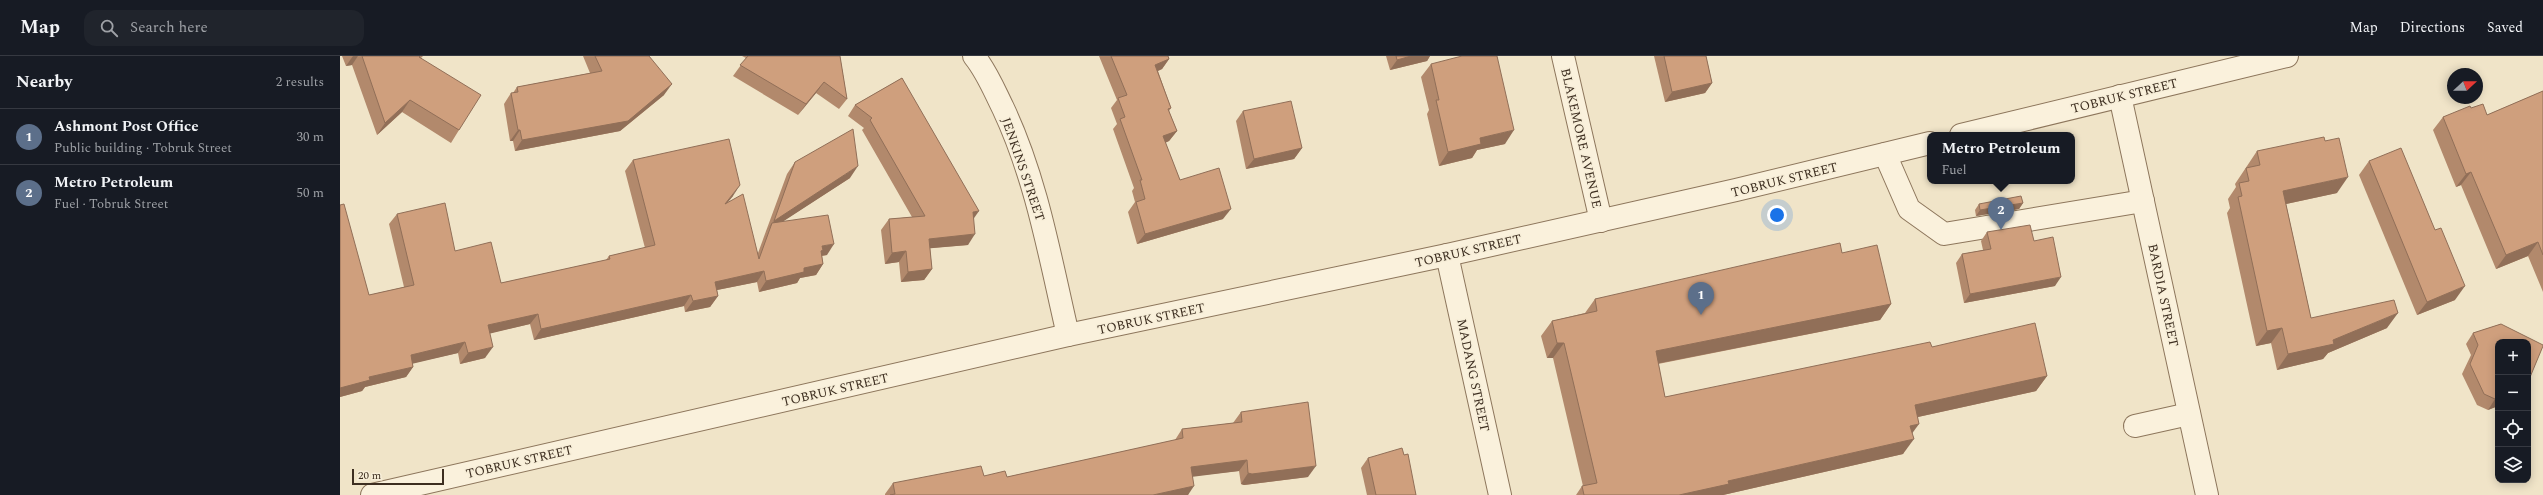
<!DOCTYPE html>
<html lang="en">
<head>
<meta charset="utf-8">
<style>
	:root { --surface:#171b24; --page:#20242c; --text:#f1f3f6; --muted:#9ea1a6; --line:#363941; --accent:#b45309 }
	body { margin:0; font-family:Spectral,serif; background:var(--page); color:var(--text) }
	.controls { position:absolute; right:12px; bottom:12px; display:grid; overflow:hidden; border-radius:8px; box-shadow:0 2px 10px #0003 }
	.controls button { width:36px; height:36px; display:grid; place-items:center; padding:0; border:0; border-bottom:1px solid var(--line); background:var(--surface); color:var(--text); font:20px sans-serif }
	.compass { position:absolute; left:2107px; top:12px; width:36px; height:36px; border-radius:50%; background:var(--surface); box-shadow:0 2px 10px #0003; rotate:68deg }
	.scale { position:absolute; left:12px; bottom:10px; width:92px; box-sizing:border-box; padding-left:4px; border:2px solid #3d2e20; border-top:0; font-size:11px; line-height:14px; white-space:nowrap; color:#3d2e20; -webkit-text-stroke:3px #f7eed8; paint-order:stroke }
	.you { position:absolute; left:1437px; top:159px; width:14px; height:14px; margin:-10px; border:3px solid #fff; border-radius:50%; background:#1a73e8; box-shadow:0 0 0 6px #1a73e833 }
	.badge { display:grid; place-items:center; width:26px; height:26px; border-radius:50%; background:var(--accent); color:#fff; font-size:13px; font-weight:700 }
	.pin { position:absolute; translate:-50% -33px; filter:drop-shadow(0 1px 2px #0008) }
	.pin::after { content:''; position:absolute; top:21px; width:14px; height:12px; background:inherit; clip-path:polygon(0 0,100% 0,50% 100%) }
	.popup { position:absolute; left:1587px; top:76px; width:148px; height:52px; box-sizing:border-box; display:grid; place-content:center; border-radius:8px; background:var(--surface); filter:drop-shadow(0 1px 3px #0005); font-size:13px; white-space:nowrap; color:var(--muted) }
	.popup b { font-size:15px; color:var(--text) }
	.popup::after { content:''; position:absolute; left:50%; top:100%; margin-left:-8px; border:8px solid transparent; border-top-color:var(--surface) }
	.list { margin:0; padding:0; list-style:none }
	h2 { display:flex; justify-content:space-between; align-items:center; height:52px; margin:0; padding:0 16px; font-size:17px }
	h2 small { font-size:13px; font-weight:400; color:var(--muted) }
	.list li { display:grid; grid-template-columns:26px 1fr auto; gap:12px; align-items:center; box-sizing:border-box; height:56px; padding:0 16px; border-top:1px solid var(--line) }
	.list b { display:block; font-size:15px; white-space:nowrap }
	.list p { margin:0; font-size:13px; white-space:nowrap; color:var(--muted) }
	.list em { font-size:13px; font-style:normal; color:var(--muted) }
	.icon { flex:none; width:22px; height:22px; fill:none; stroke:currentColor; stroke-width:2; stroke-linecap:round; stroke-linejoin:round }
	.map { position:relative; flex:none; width:2203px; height:439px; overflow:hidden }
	header { display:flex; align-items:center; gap:24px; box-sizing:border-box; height:56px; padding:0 20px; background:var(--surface); border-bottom:1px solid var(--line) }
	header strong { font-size:19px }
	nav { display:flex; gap:22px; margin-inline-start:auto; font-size:14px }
	.search { width:280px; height:36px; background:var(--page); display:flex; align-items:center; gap:10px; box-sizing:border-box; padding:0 14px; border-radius:12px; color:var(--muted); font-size:15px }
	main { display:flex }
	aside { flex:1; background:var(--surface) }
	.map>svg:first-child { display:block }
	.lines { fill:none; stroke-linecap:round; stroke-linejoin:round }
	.minor-casing { stroke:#8d765c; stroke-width:24 }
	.minor { stroke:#faf1dc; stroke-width:22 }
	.wall { fill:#b2896c }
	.shaded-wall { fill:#916f58 }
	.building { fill:#cf9f7d; stroke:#916f58 }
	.labels { text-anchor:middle; stroke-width:3; stroke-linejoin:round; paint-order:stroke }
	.street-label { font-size:13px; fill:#3d2e20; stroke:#f7eed8 }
</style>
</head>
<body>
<header>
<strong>Map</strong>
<div class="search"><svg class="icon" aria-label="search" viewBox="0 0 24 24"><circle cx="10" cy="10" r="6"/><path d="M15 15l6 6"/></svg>Search here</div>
<nav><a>Map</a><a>Directions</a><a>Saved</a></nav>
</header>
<main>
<aside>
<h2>Nearby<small>2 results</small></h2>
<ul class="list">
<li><span class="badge" style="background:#5c6f8a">1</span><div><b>Ashmont Post Office</b><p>Public building · Tobruk Street</p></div><em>30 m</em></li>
<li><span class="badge" style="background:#5c6f8a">2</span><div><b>Metro Petroleum</b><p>Fuel · Tobruk Street</p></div><em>50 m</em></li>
</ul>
</aside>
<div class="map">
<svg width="2203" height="439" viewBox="0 0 2203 439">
	<rect width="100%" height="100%" fill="#f0e4c8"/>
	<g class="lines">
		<g class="minor-casing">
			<g id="minor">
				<path d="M634,0c13,16 20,34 29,52 34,72 47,150 65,227"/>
				<path d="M1223,0l38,165"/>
				<path d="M1780,40l87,399"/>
				<path d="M1621,79l326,-79"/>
				<path d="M1545,98l24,55 35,25 199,-33"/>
				<path d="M1107,199l53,240"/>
				<path d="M1795,370l54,-12"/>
				<path d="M32,439l696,-160 379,-80 289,-65 194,-47"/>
			</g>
		</g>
		<use href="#minor" class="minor"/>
	</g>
	<g class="wall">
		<path d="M2,0h81l-2,2 38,72 -8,13 -49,-31 -25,23 -25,-70 -6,1z"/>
		<path d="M243,0h66l15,39 -44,36 -105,20 -2,-10h-3l-6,-37 7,-11h2l4,-6 73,-14z"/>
		<path d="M402,0h98l7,43 -8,10 -23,-16 -18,22 -65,-39 13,-18z"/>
		<path d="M759,0h69l1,3 -7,10 -4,2 13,37 -2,3 8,20 -8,10 -4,2 15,37 43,39 -86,25 -9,-32 7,-10 -3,-11 2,-3 -21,-59 4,-5 -6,-16 6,-8z"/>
		<path d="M1046,0h44l-3,5 -37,9z"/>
		<path d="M1314,0h52l6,27 -7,10 -40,9z"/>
		<path d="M1091,8l74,80 -28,6 -5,8 -33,8 -12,-52 2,-4 -8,-33z"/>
		<path d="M562,22l71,141 -5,26 -38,3 2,21 -8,11 -23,2 -2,-20 -14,2 -4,-34 8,-11 23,-2 -50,-87 2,-2 -16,-12 7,-11z"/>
		<path d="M2203,35v201l-15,-36 -32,13 -35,-84 -5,2 -23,-57 10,-13 28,-9 16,7z"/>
		<path d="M903,55l59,37 -8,11 -48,10 -10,-48z"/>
		<path d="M1917,95l80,42 -51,11 25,114 76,10 -59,25 -5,6 -46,11 -6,-27 -15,3 -29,-133 3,-5 -2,-9 8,-12 -1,-3z"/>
		<path d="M293,104l100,36 -6,7 31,50 29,-79 8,-12 55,16 -67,43 44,34 -5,1 1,8 -7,11 -16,3 -3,5 -38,9 -2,-10 -40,8 1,6 -8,11 -25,5 -1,-6 -150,34 -4,-16 -40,9 -5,25 -25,6 -2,-11 -45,10v4l-7,10 -41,10 -3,4 -22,6v-192l29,90 35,-8 -15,-63 8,-10 58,37 46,32 105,-23 3,-4 36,-8 -20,-77z"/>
		<path d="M2029,105l86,139 -38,15 -58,-140z"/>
		<path d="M1683,147l-4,6 -43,7 -1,-6 4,-6z"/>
		<path d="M1647,176l47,9 21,45 -91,17 -8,-40 6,-9 21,-4 -2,-9z"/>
		<path d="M1502,197l49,51 -11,16 -222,44 7,33 267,-50 115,29 -11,15 -118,26 -6,17 -9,20 -180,41h-147l6,-9h1l-30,-128h-6l-6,-22 11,-15 33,-8 10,-14z"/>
		<path d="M2161,268l-3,82 -10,4 -11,-5 -15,-31 9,-19 -5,-11 7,-11z"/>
		<path d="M901,356l67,65 -64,8 -3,-1 -2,-13 -46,5 -5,19h-303v-1l8,-11 91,-7 23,1 168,-37 7,-11 51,-6z"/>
		<path d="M1064,399l12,40h-49l-6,-27 7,-10z"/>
	</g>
	<g class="shaded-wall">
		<path d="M13,0h5l-6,9 -6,1z"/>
		<path d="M1071,0h19l-3,5 -37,9 7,-10z"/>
		<path d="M829,3l-7,10 -14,6 7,-10z"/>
		<path d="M484,26l-8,11 -18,22 8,-11z"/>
		<path d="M1372,27l-7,10 -40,9 7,-10z"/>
		<path d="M332,28l-8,11 -44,36 -105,20 7,-11z"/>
		<path d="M70,44l-8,12 -25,23 8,-12z"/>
		<path d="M178,74h2l-7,11h-3z"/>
		<path d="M1174,74l-9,14 -28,6 -5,8 -33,8 9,-14 32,-14z"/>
		<path d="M837,75l-8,10 -14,6 8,-11z"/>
		<path d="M962,92l-8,11 -48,10 8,-10z"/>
		<path d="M518,110l-8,12 -80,52 2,-7 -7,10 9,-12z"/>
		<path d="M2131,116l-10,13 -5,2 10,-13z"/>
		<path d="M2008,121l-11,16 -65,14 11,-16z"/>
		<path d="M400,129l-7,11 -16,19 8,-11z"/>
		<path d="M1683,147l-4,6 -43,7 4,-6z"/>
		<path d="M891,153l-8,10 -86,25 8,-10z"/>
		<path d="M639,155l-7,10 1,-9z"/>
		<path d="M635,178l-7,11 -46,4 7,-10z"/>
		<path d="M2198,186l-10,14 -32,13 10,-14z"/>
		<path d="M494,188l-7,11 -8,1 3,-10z"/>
		<path d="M566,195l-7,11 -14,2 7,-11z"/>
		<path d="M483,208l-7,11 -16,3 -3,5 -38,9 7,-11 38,-13z"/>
		<path d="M592,213l-8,11 -23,2 7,-10z"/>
		<path d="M424,215l-7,11 -50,10 8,-10z"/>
		<path d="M1721,221l-6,9 -91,17 6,-9z"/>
		<path d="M2125,230l-10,14 -38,15 10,-13z"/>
		<path d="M351,239l-7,11 -150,34 7,-11z"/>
		<path d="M378,240l-8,11 -25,5 8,-11z"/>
		<path d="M1551,248l-11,16 -235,46 11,-15z"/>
		<path d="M2058,257l-11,15 -59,25 -5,6 -46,11 11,-16 45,-14z"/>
		<path d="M198,258l-8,10 -50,12 8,-11z"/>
		<path d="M1942,272l-11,15 -15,3 11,-15z"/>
		<path d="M125,286l-7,11 -55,13 8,-11z"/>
		<path d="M1217,287h7l-11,15h-6z"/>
		<path d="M153,291l-8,11 -25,6 8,-11z"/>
		<path d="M73,311l-7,10 -41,10 -3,4 -22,6v-9l29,-11z"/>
		<path d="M1707,320l-11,15 -132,29 11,-15z"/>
		<path d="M2158,342v8l-10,4 7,-11z"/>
		<path d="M1579,368l-11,15 2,-13z"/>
		<path d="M1574,383l-11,15 -180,41h-44l49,-14z"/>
		<path d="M907,404l-8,11 -56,7 8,-11z"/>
		<path d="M976,410l-8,11 -64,8 -3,-1 7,-11z"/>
		<path d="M854,430l-6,9h-35z"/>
	</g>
	<g class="building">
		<path d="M22,0h58l-1,1 62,38 -22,35 -49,-30 -25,23z"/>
		<path d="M255,0h54l23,28 -44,37 -106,19 -2,-10h-2l-7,-37 7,-1 -1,-5 85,-16z"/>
		<path d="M408,0h92l7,43 -23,-17 -18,22 -66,-39z"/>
		<path d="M771,0h57l1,3 -14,6 16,43 -3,1 9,22 -14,5 17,44 39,-12 12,41 -86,25 -9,-32 9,-3 -5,-19h2l-22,-61 5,-2 -7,-19 9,-3z"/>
		<path d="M1056,0h15l-14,4z"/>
		<path d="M1122,0h35l17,74 -34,8 1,6 -33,8 -12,-52h3l-8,-36z"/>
		<path d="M1324,0h42l6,27 -40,9z"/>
		<path d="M562,22l77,133 -6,1 2,22 -46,5 3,30 -24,3 -2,-21 -14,2 -3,-34 36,-3 -55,-96 2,-2 -17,-13z"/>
		<path d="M2203,35v164l-5,-13 -32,13 -35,-83 -5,2 -23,-57 27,-11 1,2 12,-4 4,11z"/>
		<path d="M951,45l11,47 -48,11 -11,-48z"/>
		<path d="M513,73l5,37 -84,55 21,-59z"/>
		<path d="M1984,81l1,4 14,-3 9,39 -65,14 28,127 83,-18 4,13 -65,27 1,4 -46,10 -6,-26 -15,3 -29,-134 4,-1 -3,-13 10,-2 -3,-13 14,-3 -3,-14z"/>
		<path d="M389,83l11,46 -15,19 18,-10 16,65 13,-36 56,-8 6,29 -12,2 1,4 -2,1 2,13 -19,4v4l-38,9 -2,-10 -49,11 3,14 -25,5 -2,-6 -150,34 -3,-15 -50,11 5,22 -25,6 -3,-11 -54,13 2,12 -44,10 1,3 -30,8v-183l4,-1 25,91 45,-10 -17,-71 48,-11 10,48 36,-9 10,41 109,-24 -1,-3 46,-11 -22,-85z"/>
		<path d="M2061,92l34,82 6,-2 24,58 -38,16 -58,-141z"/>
		<path d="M1681,140l2,7 -43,7 -1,-6z"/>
		<path d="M1690,169l4,16 19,-4 8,40 -91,17 -8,-40 29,-5 -4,-17z"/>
		<path d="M1500,187l2,10 35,-8 14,59 -235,47 9,46 265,-55 2,5 103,-24 12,53 -132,29 4,19 -9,2 4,13 -186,42 1,3 -50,11h-95l-2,-9 15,-3 -33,-140h-7l-5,-22 45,-10 -2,-12z"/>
		<path d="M2161,268l42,21v1l-15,36v-40h-30v56l-3,1 -11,-5 -14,-30 8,-19 -5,-12z"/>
		<path d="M968,346l8,64 -64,8 -4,-1 -1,-13 -56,7 3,19 -41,9h-263l5,-1 -2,-11 88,-17 3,10 21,-5 2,6 176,-39 -1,-9 60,-7 -1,-10z"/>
		<path d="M1062,392l2,7 4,-1 8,41h-40l-8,-37z"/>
	</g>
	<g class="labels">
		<g class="street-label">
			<text transform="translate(1784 39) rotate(-14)" y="5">TOBRUK STREET</text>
			<text transform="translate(1242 82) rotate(77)" y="5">BLAKEMORE AVENUE</text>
			<text transform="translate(684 113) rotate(71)" y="5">JENKINS STREET</text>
			<text transform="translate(1444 123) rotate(-14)" y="5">TOBRUK STREET</text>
			<text transform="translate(1128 194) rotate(-13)" y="5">TOBRUK STREET</text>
			<text transform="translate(1824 239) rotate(78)" y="5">BARDIA STREET</text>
			<text transform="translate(811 262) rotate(-12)" y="5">TOBRUK STREET</text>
			<text transform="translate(1134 319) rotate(78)" y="5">MADANG STREET</text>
			<text transform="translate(495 333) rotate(-13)" y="5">TOBRUK STREET</text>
			<text transform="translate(179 405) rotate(-13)" y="5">TOBRUK STREET</text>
		</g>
	</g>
</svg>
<div class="controls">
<button>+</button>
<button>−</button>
<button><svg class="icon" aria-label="locate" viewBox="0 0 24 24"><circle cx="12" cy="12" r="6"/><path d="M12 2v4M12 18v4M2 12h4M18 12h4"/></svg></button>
<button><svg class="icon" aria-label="layers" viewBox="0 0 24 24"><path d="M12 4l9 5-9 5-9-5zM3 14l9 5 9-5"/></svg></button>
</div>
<svg class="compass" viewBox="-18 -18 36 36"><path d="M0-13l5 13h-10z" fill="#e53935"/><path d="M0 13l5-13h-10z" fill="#9ea1a6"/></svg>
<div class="scale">20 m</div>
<div class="you"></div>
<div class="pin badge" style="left:1361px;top:259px;background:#5c6f8a">1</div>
<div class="pin badge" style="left:1661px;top:174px;background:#5c6f8a">2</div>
<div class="popup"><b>Metro Petroleum</b>Fuel</div>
</div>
</main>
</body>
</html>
